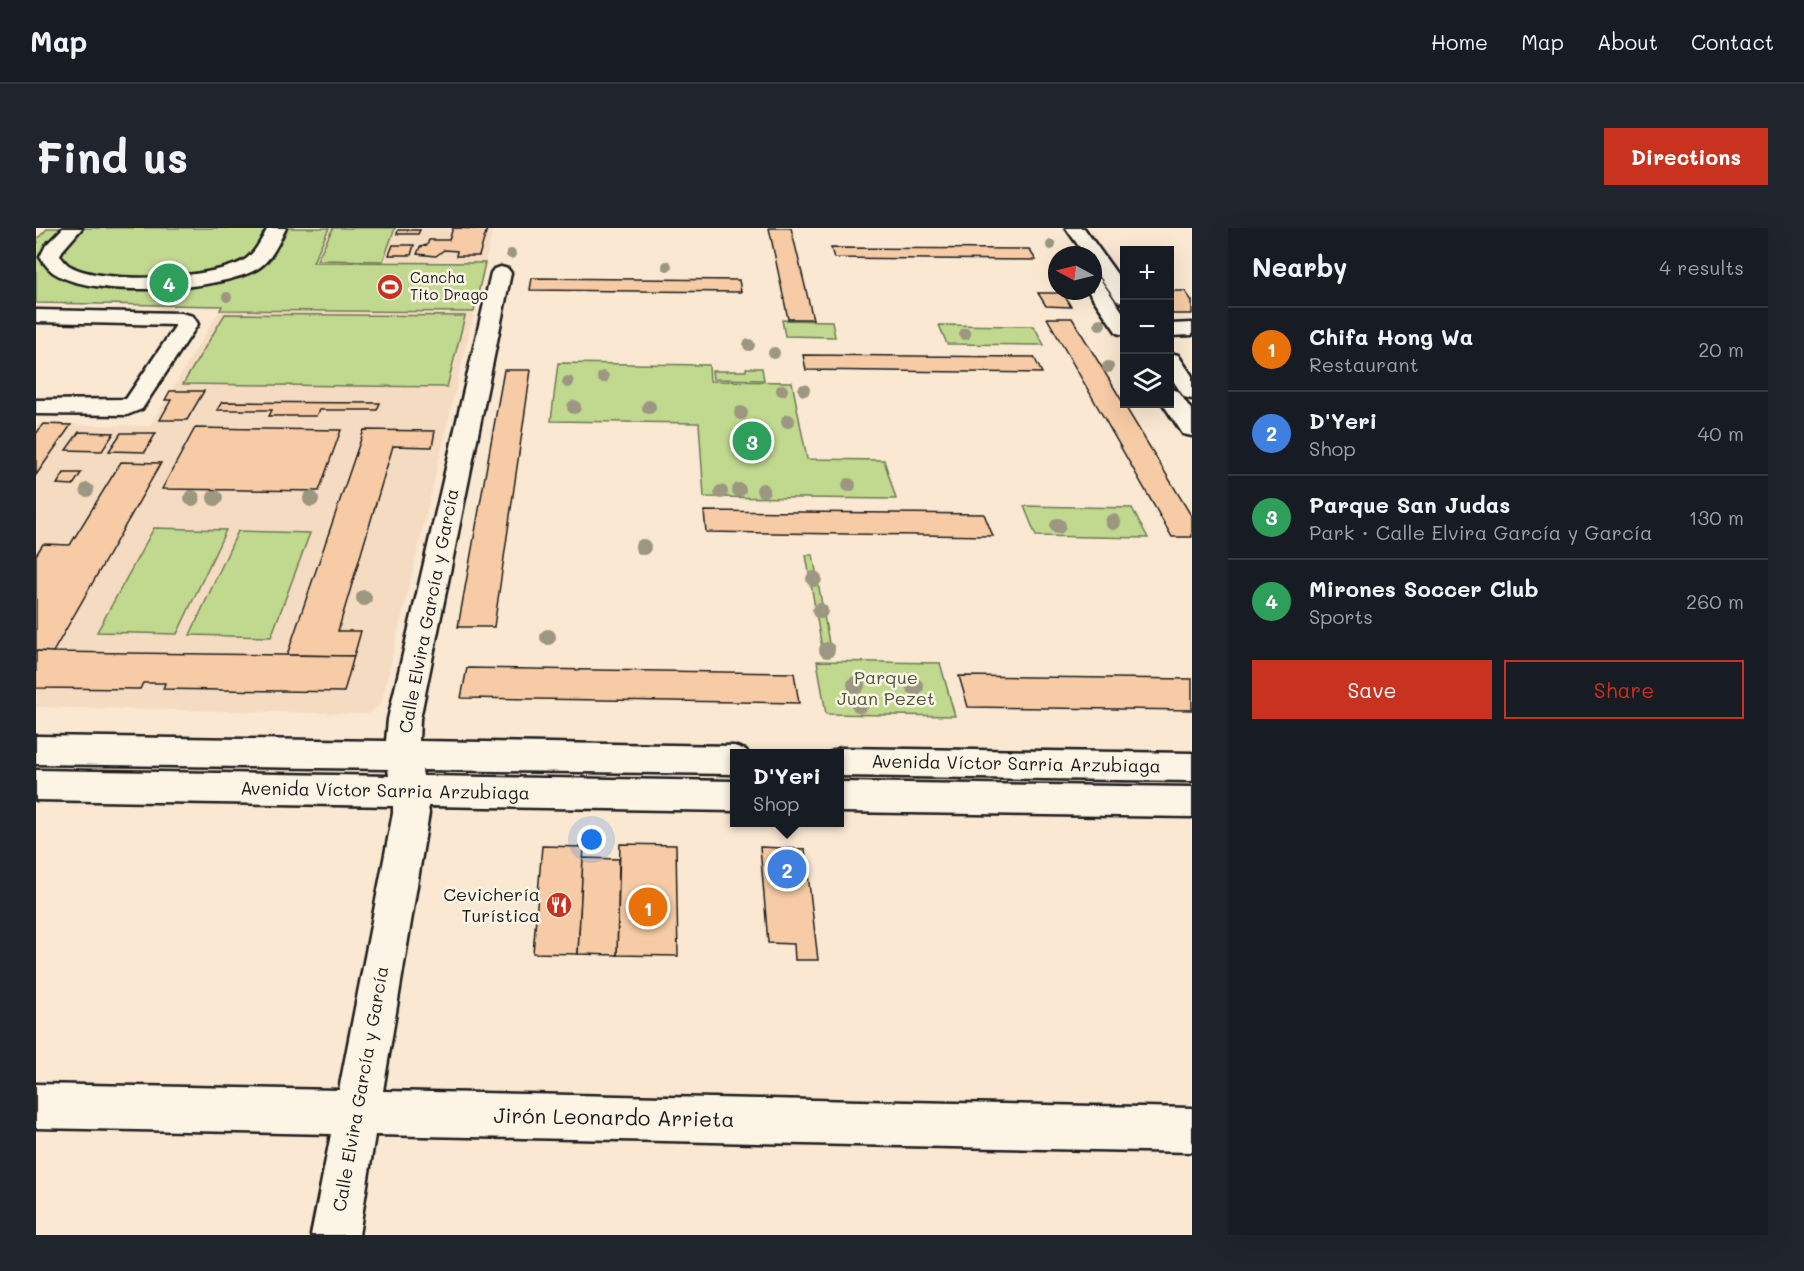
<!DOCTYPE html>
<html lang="en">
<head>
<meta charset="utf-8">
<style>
	:root { --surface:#171b24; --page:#20242c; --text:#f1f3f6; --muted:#9ea1a6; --line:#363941; --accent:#c8321e }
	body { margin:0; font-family:Mali,sans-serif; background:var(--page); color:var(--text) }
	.controls { position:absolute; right:18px; top:18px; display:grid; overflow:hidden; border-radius:0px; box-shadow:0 6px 24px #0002 }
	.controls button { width:54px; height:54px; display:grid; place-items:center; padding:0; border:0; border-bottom:2px solid var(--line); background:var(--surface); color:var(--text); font:30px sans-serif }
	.compass { position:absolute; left:1012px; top:18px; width:54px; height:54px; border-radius:50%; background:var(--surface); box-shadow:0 6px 24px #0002; rotate:277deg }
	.you { position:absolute; left:556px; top:612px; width:21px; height:21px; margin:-15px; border:4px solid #fff; border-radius:50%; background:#1a73e8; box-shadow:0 0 0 9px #1a73e833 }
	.badge { display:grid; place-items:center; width:39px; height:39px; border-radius:50%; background:var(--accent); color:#fff; font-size:20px; font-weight:700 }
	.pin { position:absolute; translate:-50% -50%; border:3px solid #fff; box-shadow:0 2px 6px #0006 }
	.popup { position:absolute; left:694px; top:521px; width:114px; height:78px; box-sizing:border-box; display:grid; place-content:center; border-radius:0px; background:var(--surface); filter:drop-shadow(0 2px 4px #0005); font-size:20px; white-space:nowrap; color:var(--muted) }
	.popup b { font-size:22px; color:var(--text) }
	.popup::after { content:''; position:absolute; left:50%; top:100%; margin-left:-12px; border:12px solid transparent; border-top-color:var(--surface) }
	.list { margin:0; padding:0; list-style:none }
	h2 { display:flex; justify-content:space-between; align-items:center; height:78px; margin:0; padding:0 24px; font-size:26px }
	h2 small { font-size:20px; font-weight:400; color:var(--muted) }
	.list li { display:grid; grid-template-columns:39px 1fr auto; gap:18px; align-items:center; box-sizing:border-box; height:84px; padding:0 24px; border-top:2px solid var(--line) }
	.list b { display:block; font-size:22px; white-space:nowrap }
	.list p { margin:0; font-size:20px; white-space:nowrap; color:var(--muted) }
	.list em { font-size:20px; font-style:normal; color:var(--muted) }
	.actions { display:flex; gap:12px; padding:18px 24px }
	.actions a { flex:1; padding:14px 0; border:2px solid var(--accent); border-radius:0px; text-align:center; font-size:21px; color:var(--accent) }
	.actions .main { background:var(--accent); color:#fff }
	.icon { flex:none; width:33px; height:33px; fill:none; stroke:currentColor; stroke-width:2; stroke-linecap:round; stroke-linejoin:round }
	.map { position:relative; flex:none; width:1156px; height:1007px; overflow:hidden; border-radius:0px }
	header { display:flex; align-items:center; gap:36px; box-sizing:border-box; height:84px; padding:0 30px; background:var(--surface); border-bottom:2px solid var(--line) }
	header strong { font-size:28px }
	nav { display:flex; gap:33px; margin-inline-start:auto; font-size:21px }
	.intro { display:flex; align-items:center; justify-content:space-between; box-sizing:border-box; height:144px; padding:0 36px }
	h1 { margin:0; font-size:42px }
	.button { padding:15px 27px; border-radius:0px; background:var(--accent); color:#fff; font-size:21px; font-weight:700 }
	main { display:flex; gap:36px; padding:0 36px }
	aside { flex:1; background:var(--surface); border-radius:0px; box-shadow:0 6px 24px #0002 }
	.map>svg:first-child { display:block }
	.built { fill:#f5dbc1 }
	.green { fill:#c1d88f; stroke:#6e7a56; stroke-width:1.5 }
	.building { fill:#f6cba5; stroke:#1c1c1c; stroke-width:1.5 }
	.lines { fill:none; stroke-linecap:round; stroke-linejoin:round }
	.minor-casing { stroke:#1c1c1c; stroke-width:5 }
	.minor { fill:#fcf5e5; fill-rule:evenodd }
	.tree { fill:#9b9781 }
	.labels { text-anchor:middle; stroke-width:5; stroke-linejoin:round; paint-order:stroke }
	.far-poi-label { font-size:15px; fill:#1c1c1c; stroke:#fcf5e5; text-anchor:start }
	.street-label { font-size:18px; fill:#1c1c1c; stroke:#fcf5e5 }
	.park-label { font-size:18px; fill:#4e543e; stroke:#fcf5e5 }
	.poi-label { font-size:18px; fill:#1c1c1c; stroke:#fcf5e5; text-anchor:end }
	.near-street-label { font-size:21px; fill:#1c1c1c; stroke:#fcf5e5 }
</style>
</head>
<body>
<header>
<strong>Map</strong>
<nav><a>Home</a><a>Map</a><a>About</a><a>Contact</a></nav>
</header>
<div class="intro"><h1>Find us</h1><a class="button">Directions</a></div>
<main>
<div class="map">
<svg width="1156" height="1007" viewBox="0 0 1156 1007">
	<rect width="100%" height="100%" fill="#fae8d2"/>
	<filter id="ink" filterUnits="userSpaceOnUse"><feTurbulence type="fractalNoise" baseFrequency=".0167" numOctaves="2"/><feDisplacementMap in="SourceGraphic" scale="12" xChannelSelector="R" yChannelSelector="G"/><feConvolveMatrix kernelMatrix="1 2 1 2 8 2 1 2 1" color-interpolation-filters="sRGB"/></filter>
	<g filter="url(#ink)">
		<g class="built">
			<path d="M293,0h164l-8,35 -172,-1z"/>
			<path d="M184,82l254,2 -93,392 -14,10 -331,-7v-283l114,2z"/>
		</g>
		<g class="green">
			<path d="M12,0h281l-16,34 172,1 -11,49 -254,-2 2,-4 -186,-3v-58l2,-3 -2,-2z"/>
			<path d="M297,0h62l-12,33 -66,-1z"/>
			<path d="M189,86l240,2 -18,71 -264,-3z"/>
			<path d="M746,92l50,1 3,16 -50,-1z"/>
			<path d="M903,97l95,1 10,19 -97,-1z"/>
			<path d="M522,135l151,2 1,16 82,1 15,77 77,1 12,39 -192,-2 -5,-74 -148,-2z"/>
			<path d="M710,140h16l2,12 -51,-1 -1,-8h34z"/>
			<path d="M988,278l108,2 16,30 -112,-2z"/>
			<path d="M118,300l72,2 -49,104 -80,-2z"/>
			<path d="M202,303l72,2 -39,104 -81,-2z"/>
			<path d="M770,327h7l18,99h-8z"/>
			<path d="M781,433l123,2 15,53 -129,-2z"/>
		</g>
		<g class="building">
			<path d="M417,0l34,1 -8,27h-23l1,-5 -13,-1 -8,6 -19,-2 3,-7 7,-2 2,-5h20z"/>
			<path d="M733,0h22l22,91h-25z"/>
			<path d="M362,2h22l-2,4h-21z"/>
			<path d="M357,17h21l-3,10h-22z"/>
			<path d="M795,20l198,1 7,11 -202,-2z"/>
			<path d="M496,50l207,2 2,12 -211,-2z"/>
			<path d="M1134,63h15l7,10v13h-20l-2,-3z"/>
			<path d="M1002,65h25l8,14 -25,-1z"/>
			<path d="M1011,90h25l120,199v20h-20z"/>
			<path d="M767,127l231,2 8,16 -236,-3z"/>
			<path d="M468,142h27l-37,257h-36z"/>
			<path d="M134,163h34l-17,29h-27l11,-20h-6z"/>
			<path d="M186,174l158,1 -3,7h-58l-3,6h-47l3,-6h-55z"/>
			<path d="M7,196l28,1 -35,50v-41z"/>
			<path d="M159,200l146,2 -22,61 -157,-2z"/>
			<path d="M328,202l71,1 -3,16 -39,-1 -55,185h23l-7,25 -67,-1z"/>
			<path d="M43,204l35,1 -12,18 -36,-1z"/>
			<path d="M85,205h35l-11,19 -36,-1z"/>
			<path d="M85,234l40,1 -108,189 -17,-1v-96l7,-11 27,1z"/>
			<path d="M28,245h17l-8,12 -16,-1z"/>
			<path d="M668,283l280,3 9,22 -287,-4z"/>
			<path d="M0,423l17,1 301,4 -10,36 -181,-3 2,-6h-22l-3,6 -104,-1z"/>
			<path d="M431,440l327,5 5,30 -338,-5z"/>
			<path d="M923,448l233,3v31l-224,-3z"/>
			<path d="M584,616l56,1 2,111 -61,-1z"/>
			<path d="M506,618l42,1 -6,107 -45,-1z"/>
			<path d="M724,619l45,2 13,111h-23l-1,-16 -26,-1z"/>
			<path d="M547,630l36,1 -2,96 -39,-1z"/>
		</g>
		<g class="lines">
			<g class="minor-casing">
				<g id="minor">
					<path d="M27,0h19l-20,23 -2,5c3,3 6,8 10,10 32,19 140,13 173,-5 12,-7 18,-21 25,-33h18c-7,14 -15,33 -29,41 -39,22 -163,29 -201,5 -6,-3 -12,-11 -16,-17l6,-12z"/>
					<path d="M1030,0h18l40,56v19l-7,-2 -24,-34v-12h-8z"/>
					<path d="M465,39l7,2 3,4 -91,446 -1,22 315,5 12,4 2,4h-14v20l-312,-4 1,6 311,5v30l-306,-5 1,7 -46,278 809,17v44l-817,-17 -16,100h-48l20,-101 -295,-6v-44l303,6 54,-277v-7l-357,-6v-30l353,6 -1,-7 -352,-5v-28l350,5 2,-22 103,-446 3,-4z"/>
					<path d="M1057,49l7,2 24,35v21l-7,-2 -29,-42h5z"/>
					<path d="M0,82l145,3 12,3 5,8 -56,85 -15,6 -91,-1v-14l90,-1 50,-74 -140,-3z"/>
					<path d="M1156,95v12l-22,1v-12z"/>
					<path d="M1134,125l8,2 14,21v23l-8,-2 -14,-21z"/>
					<path d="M1134,161l8,2 14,20v25l-9,-2 -20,-30h7z"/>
					<path d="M804,520l352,5v28l-352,-5v-22h-13z"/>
					<path d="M804,554l352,5v30l-352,-5z"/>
				</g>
			</g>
			<use href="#minor" class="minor"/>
		</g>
		<g class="tree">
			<circle cx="1015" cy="17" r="5"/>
			<circle cx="475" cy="26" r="5"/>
			<circle cx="631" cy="38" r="5"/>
			<circle cx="191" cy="69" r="5"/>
			<circle cx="1064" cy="96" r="6"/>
			<circle cx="929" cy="106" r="6"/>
			<circle cx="713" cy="117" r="6"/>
			<circle cx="738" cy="125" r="6"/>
			<circle cx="1072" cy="139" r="6"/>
			<circle cx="567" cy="149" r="6"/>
			<circle cx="532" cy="154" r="6"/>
			<circle cx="746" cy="162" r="6"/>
			<circle cx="768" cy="162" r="6"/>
			<circle cx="538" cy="179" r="7"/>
			<circle cx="613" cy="179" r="7"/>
			<circle cx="705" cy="185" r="7"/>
			<circle cx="752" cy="193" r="7"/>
			<circle cx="813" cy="257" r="7"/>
			<circle cx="51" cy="262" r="7"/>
			<circle cx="703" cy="262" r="7"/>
			<circle cx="727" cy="262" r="7"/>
			<circle cx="685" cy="264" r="7"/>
			<circle cx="156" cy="270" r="8"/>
			<circle cx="179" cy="270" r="8"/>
			<circle cx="275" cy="271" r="8"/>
			<circle cx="1077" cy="294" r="8"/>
			<circle cx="1022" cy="298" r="8"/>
			<circle cx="607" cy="319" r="8"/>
			<circle cx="778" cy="351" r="8"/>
			<circle cx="328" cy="370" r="8"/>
			<circle cx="784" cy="383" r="8"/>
			<circle cx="512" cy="409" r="8"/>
			<circle cx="791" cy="422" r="8"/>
			<circle cx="820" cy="457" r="9"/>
			<circle cx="879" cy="459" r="9"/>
			<circle cx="824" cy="476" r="9"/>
		</g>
	</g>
	<defs>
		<g id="stadium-disc" transform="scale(1.35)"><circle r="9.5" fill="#c8321e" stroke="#fcf5e5"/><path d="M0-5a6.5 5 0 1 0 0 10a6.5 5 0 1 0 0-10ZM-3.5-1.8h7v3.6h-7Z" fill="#fff"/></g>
		<g id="restaurant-disc" transform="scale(1.35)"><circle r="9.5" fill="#c8321e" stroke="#fcf5e5"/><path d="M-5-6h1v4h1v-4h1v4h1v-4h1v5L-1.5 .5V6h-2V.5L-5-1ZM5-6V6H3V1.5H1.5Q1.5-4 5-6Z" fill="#fff"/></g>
	</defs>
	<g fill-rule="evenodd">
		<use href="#stadium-disc" x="354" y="59"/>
		<use href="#restaurant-disc" x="523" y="677"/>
	</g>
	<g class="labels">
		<g class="far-poi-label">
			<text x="374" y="55">Cancha<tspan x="374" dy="17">Tito Drago</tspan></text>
		</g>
		<g class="street-label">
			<text transform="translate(393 383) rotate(-79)" y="6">Calle Elvira García y García</text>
			<text transform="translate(980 536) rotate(1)" y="6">Avenida Víctor Sarria Arzubiaga</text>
			<text transform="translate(349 563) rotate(1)" y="6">Avenida Víctor Sarria Arzubiaga</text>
			<text transform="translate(325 861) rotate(-80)" y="6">Calle Elvira García y García</text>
		</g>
		<g class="park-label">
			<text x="850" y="456">Parque<tspan x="850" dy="21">Juan Pezet</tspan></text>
		</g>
		<g class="poi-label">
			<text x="504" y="673">Cevichería<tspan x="504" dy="21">Turística</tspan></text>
		</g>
		<g class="near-street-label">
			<text transform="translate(578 890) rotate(1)" y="7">Jirón Leonardo Arrieta</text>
		</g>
	</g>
</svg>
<div class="controls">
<button>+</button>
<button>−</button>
<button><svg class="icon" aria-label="layers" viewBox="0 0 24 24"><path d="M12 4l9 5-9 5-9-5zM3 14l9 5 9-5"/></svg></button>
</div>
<svg class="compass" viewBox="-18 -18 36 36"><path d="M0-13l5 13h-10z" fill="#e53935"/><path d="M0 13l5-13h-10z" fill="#9ea1a6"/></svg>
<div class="you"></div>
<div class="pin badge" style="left:612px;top:679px;background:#e8710a">1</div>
<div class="pin badge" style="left:751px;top:641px;background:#3f7fe0">2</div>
<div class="popup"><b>D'Yeri</b>Shop</div>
<div class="pin badge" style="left:716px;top:213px;background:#2e9e5b">3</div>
<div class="pin badge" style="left:133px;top:55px;background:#2e9e5b">4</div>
</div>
<aside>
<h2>Nearby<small>4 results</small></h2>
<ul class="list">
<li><span class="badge" style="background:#e8710a">1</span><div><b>Chifa Hong Wa</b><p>Restaurant</p></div><em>20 m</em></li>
<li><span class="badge" style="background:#3f7fe0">2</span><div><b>D'Yeri</b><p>Shop</p></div><em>40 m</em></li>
<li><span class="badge" style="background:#2e9e5b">3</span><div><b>Parque San Judas</b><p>Park · Calle Elvira García y García</p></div><em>130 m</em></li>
<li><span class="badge" style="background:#2e9e5b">4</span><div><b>Mirones Soccer Club</b><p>Sports</p></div><em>260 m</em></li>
</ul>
<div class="actions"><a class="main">Save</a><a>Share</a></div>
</aside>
</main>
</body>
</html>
